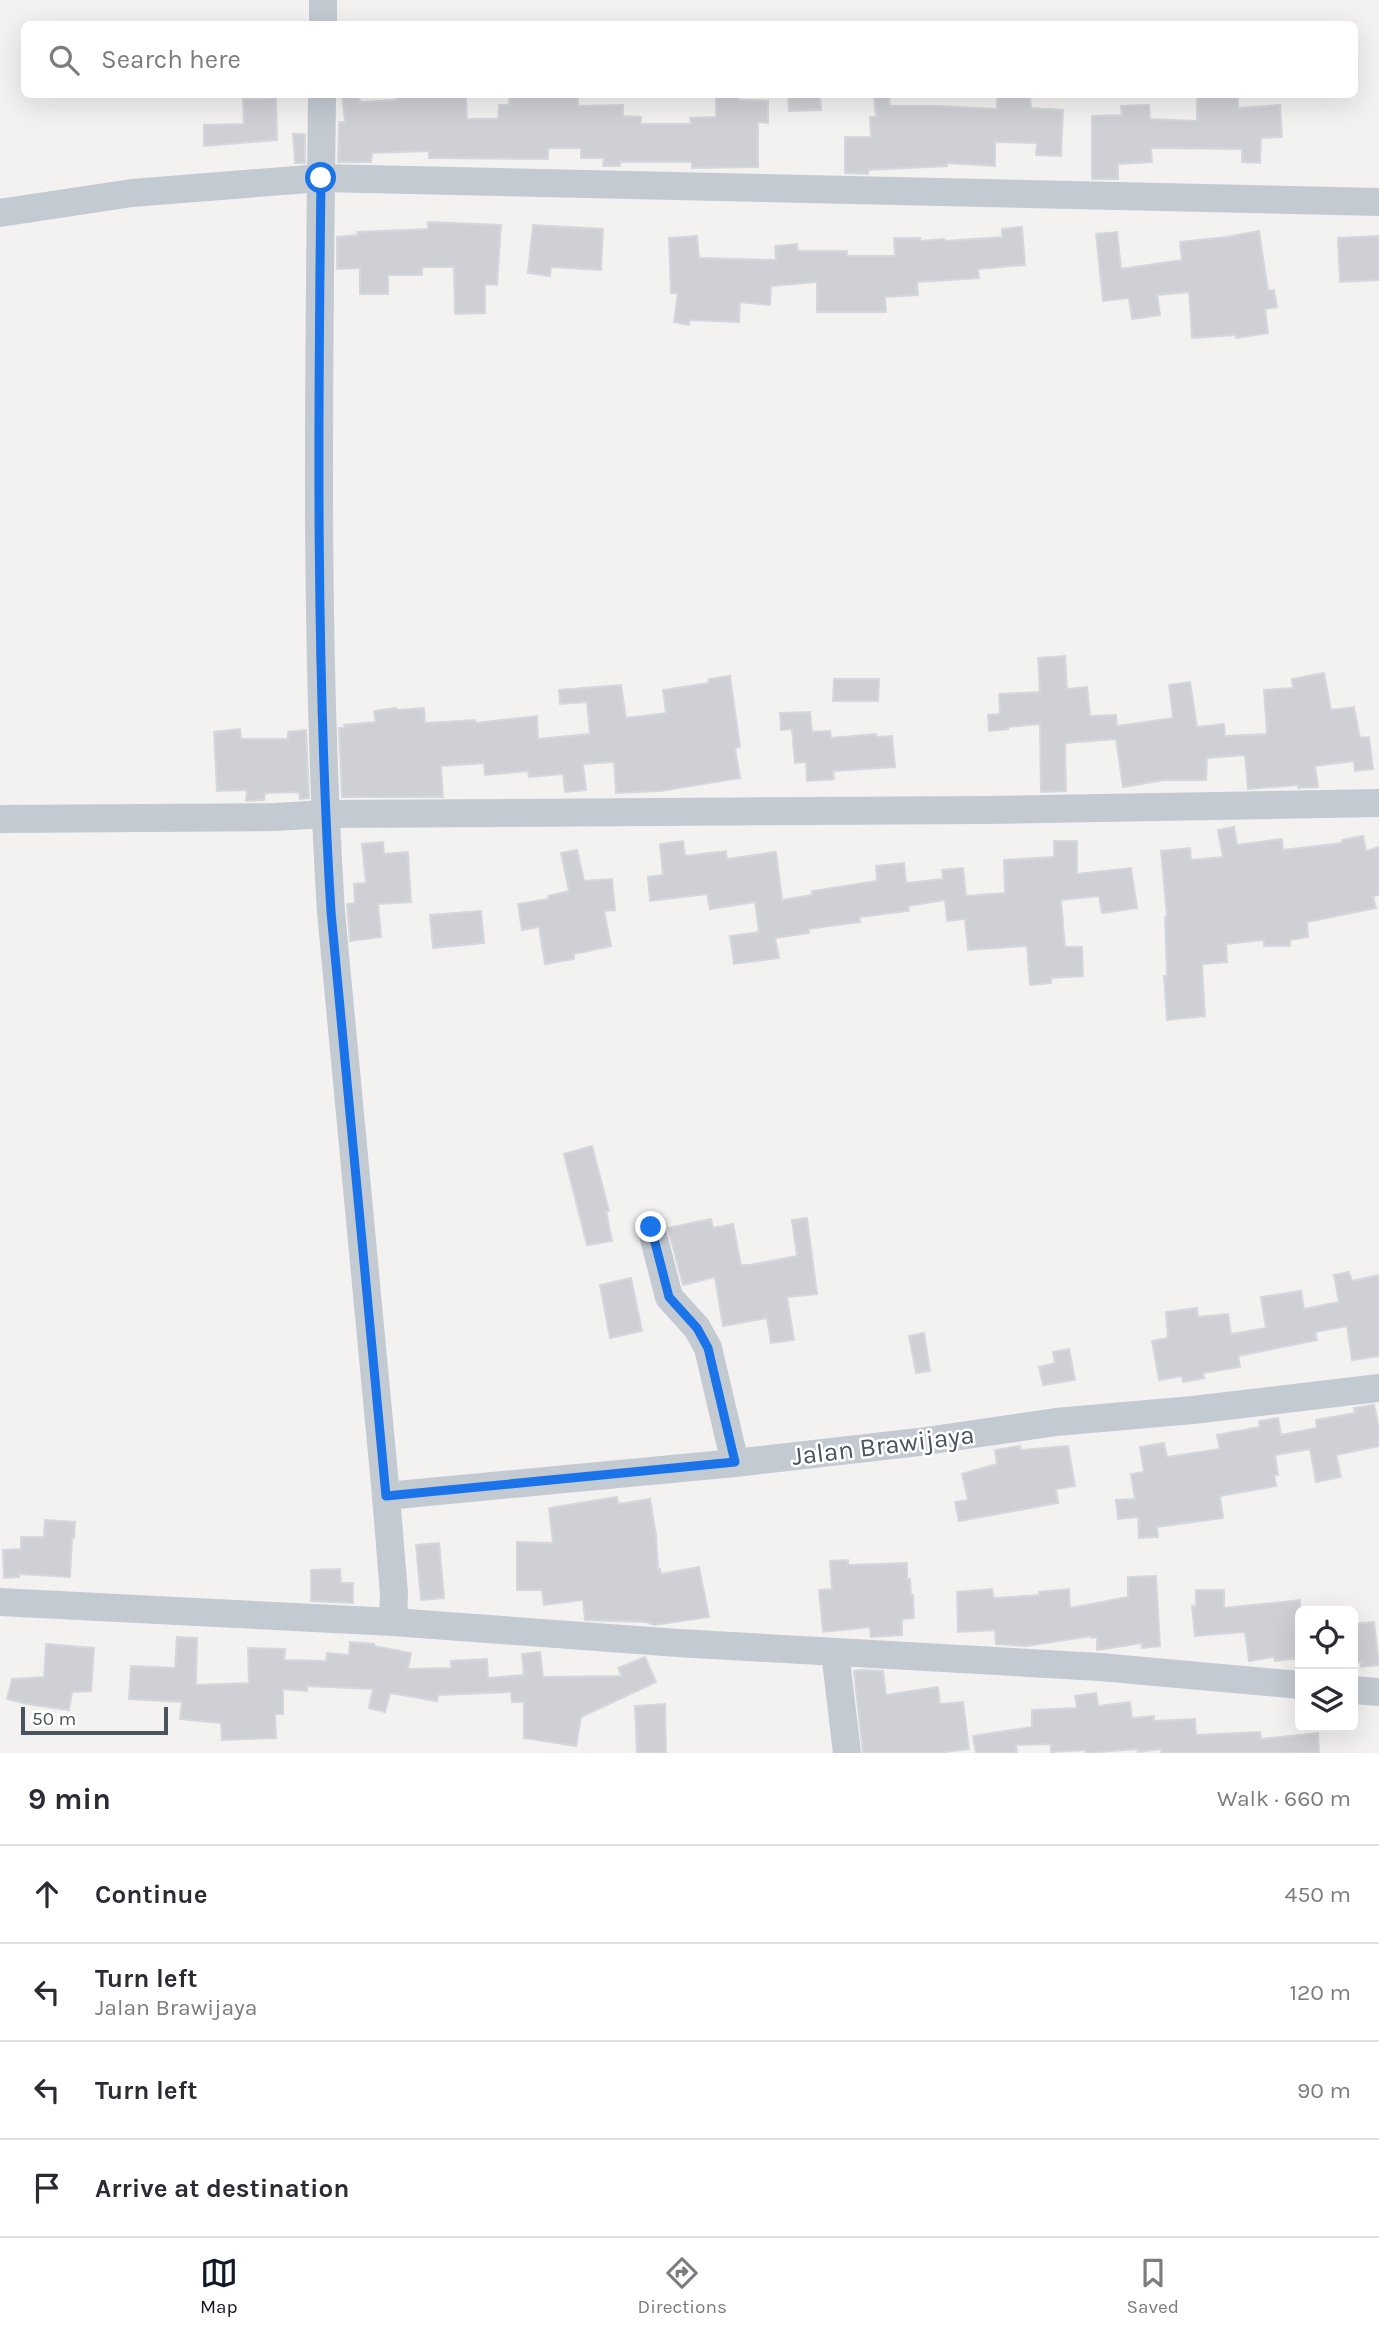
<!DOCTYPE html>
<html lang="en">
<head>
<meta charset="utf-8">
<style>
	:root { --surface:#fff; --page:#f2f2f3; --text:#2b2b33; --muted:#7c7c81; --line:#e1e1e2; --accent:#111827 }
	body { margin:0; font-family:Karla,sans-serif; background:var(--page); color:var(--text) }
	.controls { position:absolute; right:21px; bottom:21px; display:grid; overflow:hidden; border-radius:10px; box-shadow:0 7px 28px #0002 }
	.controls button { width:63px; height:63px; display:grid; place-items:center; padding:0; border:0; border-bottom:2px solid var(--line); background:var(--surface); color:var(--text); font:35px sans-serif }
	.scale { position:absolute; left:21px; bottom:18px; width:147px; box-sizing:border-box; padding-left:7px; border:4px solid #4a535e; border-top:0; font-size:19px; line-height:24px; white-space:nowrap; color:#4a535e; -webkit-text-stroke:5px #fff; paint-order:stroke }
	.stop { position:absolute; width:21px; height:21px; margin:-16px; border:5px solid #1a73e8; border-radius:50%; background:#fff }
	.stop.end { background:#1a73e8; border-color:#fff; box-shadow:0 2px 7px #0008 }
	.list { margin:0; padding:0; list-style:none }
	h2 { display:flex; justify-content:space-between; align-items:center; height:91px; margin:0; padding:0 28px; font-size:30px }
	h2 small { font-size:23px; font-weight:400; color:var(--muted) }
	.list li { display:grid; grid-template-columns:46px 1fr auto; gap:21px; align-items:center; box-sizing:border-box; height:98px; padding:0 28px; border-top:2px solid var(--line) }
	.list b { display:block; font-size:26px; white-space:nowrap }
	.list p { margin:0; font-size:23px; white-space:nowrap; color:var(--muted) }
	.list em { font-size:23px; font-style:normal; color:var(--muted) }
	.icon { flex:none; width:38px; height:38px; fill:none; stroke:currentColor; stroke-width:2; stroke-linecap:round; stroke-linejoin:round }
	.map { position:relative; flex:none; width:1379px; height:1753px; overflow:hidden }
	.search { position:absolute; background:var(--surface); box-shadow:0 7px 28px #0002; left:21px; right:21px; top:21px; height:77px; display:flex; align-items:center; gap:18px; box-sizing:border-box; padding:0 24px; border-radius:10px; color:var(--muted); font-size:26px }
	.sheet { height:483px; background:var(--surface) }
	nav { display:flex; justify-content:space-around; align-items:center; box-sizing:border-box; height:98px; border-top:2px solid var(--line); background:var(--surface); font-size:19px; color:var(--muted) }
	nav a { display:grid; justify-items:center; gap:4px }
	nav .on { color:var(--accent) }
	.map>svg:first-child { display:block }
	.building { fill:#cfd0d5; stroke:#d6d7dc; stroke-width:2 }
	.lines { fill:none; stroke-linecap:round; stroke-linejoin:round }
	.minor { stroke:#c3cad2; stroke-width:28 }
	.route { stroke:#1a73e8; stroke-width:9 }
	.labels { text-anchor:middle; stroke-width:5; stroke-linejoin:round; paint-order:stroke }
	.street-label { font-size:26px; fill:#4a535e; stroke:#fff }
</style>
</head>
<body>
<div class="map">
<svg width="1379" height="1753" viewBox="0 0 1379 1753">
	<rect width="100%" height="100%" fill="#f4f2f1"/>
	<g class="building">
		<path d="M342,94h17l1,8 36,-2 -1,-6 71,2 1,23h31l1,-14h10v-11h69v12l45,-1v11l18,1v7h50l-1,-6 26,-1v-23h22l1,6 29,1v22l-10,-1v45l-66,1v-6h-72v4h-17l1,-8h-23v-10h-33v11l-119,-1v-7l-57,2 -1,9h-33l1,-40h6z"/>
		<path d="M788,94h32l1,16 -32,1z"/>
		<path d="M874,94h15l1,12h48l59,3v-15h33l1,14 32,2 -2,46 -25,-1 1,-12 -42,-1v24l-48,-3v3l-79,4v4l-23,-1v-36h26l-1,-20h6z"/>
		<path d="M1197,94h41v14l42,-3 2,32 -21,1 -1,25 -18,-1v-13l-91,-1 1,14 -34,2v15h-26v-63l30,-1 -1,-9 28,-1 1,14 47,2z"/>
		<path d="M276,98l1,42 -73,6v-21l40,-1 -1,-25z"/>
		<path d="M293,134h12v29h-10z"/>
		<path d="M428,222l73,3 -4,60 -12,-1v29l-30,1 -1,-47h-32v8h-34v19h-28v-26l-23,1v-32l21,-2 -1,-3 71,-3z"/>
		<path d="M533,225l70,4 -2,41 -50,-3 -1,9 -22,-3z"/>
		<path d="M1022,227l3,38 -47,4 1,9 -62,4 1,13 -33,2 1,15h-69v-30l-46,4 -1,19 -30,-3 -1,20 -49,-2 -1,5 -15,-3 4,-29h-7l-2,-55 28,-2 2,22 77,2 -1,-14 22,-2 1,7h49v5h48l-1,-18h26v3l24,-2 1,2 57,-4v-8z"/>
		<path d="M1259,231l9,60 6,-1 3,17 -12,2 3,24 -32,5v-3l-44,3 -3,-46 -32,3 3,20 -28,4 -3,-21 -26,3 -7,-67 21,-2 4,37 61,-9 -2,-18 47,-5z"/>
		<path d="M1379,236v44l-39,2 -2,-44z"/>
		<path d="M1065,656l2,33 20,-2 3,29 26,-1 1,11 56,-8 -4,-33 21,-3 7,45 27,-3 1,12 42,-2 -3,-44 29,-2 -1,-9 32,-6 7,37 23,-3 6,31 9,-1 4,32 -18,2 -1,-10 -39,5 3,21 -20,1v-3l-50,4 -3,-34 -38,3 -1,22h-42l-41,7 -7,-48 -51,4 1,48 -25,1 -1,-68 -32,3v2l-19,2 -1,-16 12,-1 -1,-20 41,-2 -2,-34z"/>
		<path d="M730,676l10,71 -5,1 5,30 -80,13 -44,2 -2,-31 -31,2 3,26 -21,2 -2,-18 -34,3 -1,-6 -43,4 -1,-12 -43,3 2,31h-101l-3,-69h6l-1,-3 32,-3 -2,-11 22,-3 1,2 27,-2 1,15 50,-3 1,3 61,-7 1,23 52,-5 -3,-32 -27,2 -1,-14 62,-5 5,33 40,-5 -3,-23 46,-7v-4z"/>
		<path d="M834,679h45l-1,22h-45z"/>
		<path d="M810,712l2,20 18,-1 1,7 45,-4 1,3 15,-1 3,31 -62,4 1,8 -27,2 -1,-19 -11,1 -3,-34 -11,1 -1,-17z"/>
		<path d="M240,729l1,10h47v-7l18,-2 3,68 -9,1 -1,-7 -34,1 -1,7 -18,1 1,-11 -30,1 -3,-59z"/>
		<path d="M1234,827l3,18 45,-6 1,11 59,-7v-3l21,-4 3,15 13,-4v48l-6,1 3,12 -69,14 1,15 -18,3v6h-26v-6l-38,4 1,18 -25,2 3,52 -38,4 -3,-44h3l-2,-59h2l-6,-66 29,-3 1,12 32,-3 -5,-27z"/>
		<path d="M683,841l2,15 41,-5 1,8 49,-7 6,48 30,-5v-4l65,-10 -1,-15 28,-3 2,20 37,-4 -1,-9 21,-2 3,28 39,-3 -1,-33 50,-3v-16h23v33l54,-6 6,40 -35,5 -3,-17 -38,4 4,47h17l1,29 -32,2v5l-21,2 -3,-39 -59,4 -3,-31 -18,2 -2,-21 -37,6 1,5 -50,6 1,5 -52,7 1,4 -34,5 4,20 -45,6 -4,-28 29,-4 -4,-30 -45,7 -3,-15 -57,7 -2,-24 15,-2 -3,-31z"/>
		<path d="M383,842l1,12 24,-2 3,50 -33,2 3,33 -31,4 -3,-37 8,-1 -1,-19 12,-1 -4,-39z"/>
		<path d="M577,850l7,31 28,-2 3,31 -11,1 7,35 -37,8v5l-29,5 -6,-37 -17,3 -4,-26 31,-5 -1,-3 21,-5 -8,-38z"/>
		<path d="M481,911l3,32 -51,5 -3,-33z"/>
		<path d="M592,1146l17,65h-3l6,30 -25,4 -23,-91z"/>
		<path d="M807,1218l10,76 -30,3 7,43 -23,3 -4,-25 -44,8 -8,-49 -32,8 -15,-57 43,-9 2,9 20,-4 8,41h9l47,-9 -5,-36z"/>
		<path d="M1349,1272l3,9 27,-6v81l-27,4 -5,-34 -32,6 2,8 -79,16 2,11 -37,6 1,5 -21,4 -1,-6 -23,4 -7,-39 16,-3 -2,-26 31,-4 1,9 30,-3 3,20 35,-6 -5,-31 40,-6 3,18 35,-7 -5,-27z"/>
		<path d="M631,1278l11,53 -32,7 -10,-53z"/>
		<path d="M924,1333l6,38 -14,2 -7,-37z"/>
		<path d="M1069,1349l6,31 -32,5 -4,-18 16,-4 -2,-11z"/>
		<path d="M1374,1405l5,24v17l-43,9 5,22 -25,5 -6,-33 -35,6 3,20h-4l2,11 -56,10 3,22 -66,9 1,10 -19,1 -1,-21 -20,2 -2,-19 19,-1 -4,-25 13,-2 -4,-25 24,-4 3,14 53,-8 -3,-14 43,-8 -1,-6 19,-3 3,17 36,-7 -1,-8 39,-7 -1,-5z"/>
		<path d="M1020,1446l1,4 47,-4 7,40 -19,3 2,14 -99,18 -4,-19 13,-2 -6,-26 35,-10 -2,-14z"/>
		<path d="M617,1497l1,7 32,-5 6,36 2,34h2l1,5 38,-7 10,50 -55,8 -8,-3 -61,-2 -2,-20 -39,5 -2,-15h-25v-48l36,1 -4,-35z"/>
		<path d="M45,1520l30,2 -1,16h-2l-2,39 -51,-3v3l-15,1 -1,-28 18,-1v-12h23z"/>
		<path d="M439,1543l5,55 -23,2 -5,-55z"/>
		<path d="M848,1560v5l59,-2v16h3l1,16h2l1,23 -12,1v16l-31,2 -1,-10 -47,5 -4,-42 13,-1 -2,-28z"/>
		<path d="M340,1569l1,14h12v20l-42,-2v-31z"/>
		<path d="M1156,1576l4,70 -18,2v-5l-45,7v-13l-6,1v-2l-64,10 -31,-2 -1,-14 -37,2 -1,-40 35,-3 2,9 45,-3v-3l30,-3 1,19 58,-11v-20z"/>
		<path d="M1196,1590h28v18l76,-8v58l-25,3 -1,-4 -25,4 -4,-29 -50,4 -3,-30h4z"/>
		<path d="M1374,1622l5,43 -18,2v-5l-8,1v-39z"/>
		<path d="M177,1637l20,1 -1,47 53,-2 -1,-35 37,1 -1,11 42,1 1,-8 22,2 1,-13 24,2v2l37,7 -3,16 43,-1v-7l36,-2 1,19 36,-3 -2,-21 18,-2 3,25 79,-1 -4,-8 27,-11 11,25 -75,35 -5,29 -52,-8v-36h-12l-1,-10 -73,3 -1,6 -47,-8 -5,19 -16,-4 4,-19 -66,-3v5l-24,-2v25h-8l1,24 -54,2 -1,-17 -41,-4 2,-17 -53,-3 2,-33 44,2z"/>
		<path d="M46,1644l48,4 -3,43 -19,1 -3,18 -42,-6 -20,-5 5,-20 32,-2z"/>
		<path d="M861,1670l22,1 3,24 52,-8 2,17 23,-2 6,47 -32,4h-74l-9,-82z"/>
		<path d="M1096,1693l2,13 32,-4 2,16 22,-2v5l41,-2 1,16 64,-3 1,7 57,-6 1,20h-158v-4l-23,3v-3l-52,4 -1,-3 -34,2v-8l-35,1 1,8h-41l-3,-17 59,-9v-17l45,-2 -2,-12z"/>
		<path d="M665,1704l1,49h-29l-2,-47z"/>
	</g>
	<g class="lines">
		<g class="minor">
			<path d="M323,24v-24"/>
			<path d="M322,94c-3,273 -8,546 9,818l55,584 8,98 -1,28"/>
			<path d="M0,213l132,-20 189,-15 1058,24"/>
			<path d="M0,819l276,-2 49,-3 659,-4 395,-7"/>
			<path d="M651,1227l18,70 28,31 11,20 27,115"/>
			<path d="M386,1496l349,-33 184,-21 137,-20 137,-12 186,-22"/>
			<path d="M0,1602l393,20 285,21 422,24 200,18"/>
			<path d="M835,1652l12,101"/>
			<path d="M1353,1690l26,2"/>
		</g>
	</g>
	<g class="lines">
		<path class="route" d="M321,178c-3,245 -5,490 10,734l55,584 349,-34 -27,-114 -11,-20 -28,-31 -18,-70"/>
	</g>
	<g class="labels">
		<g class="street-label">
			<text transform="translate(883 1445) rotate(-7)" y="9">Jalan Brawijaya</text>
		</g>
	</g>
</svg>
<div class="controls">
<button><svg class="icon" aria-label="locate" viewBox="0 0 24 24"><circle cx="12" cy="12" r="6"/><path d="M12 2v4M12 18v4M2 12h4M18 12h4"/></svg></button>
<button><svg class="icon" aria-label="layers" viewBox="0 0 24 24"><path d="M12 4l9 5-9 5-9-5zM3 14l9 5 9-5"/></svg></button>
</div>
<div class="scale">50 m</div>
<div class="stop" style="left:321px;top:178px"></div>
<div class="stop end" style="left:651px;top:1227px"></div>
<div class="search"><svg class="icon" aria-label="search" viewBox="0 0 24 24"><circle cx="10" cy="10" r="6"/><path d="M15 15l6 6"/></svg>Search here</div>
</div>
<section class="sheet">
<h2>9 min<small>Walk · 660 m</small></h2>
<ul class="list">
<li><svg class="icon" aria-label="ahead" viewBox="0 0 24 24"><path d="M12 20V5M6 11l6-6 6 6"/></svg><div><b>Continue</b></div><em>450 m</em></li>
<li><svg class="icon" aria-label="left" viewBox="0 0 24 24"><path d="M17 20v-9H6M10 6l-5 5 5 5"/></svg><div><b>Turn left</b><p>Jalan Brawijaya</p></div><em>120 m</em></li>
<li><svg class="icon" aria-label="left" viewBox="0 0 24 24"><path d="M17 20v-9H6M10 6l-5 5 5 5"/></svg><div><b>Turn left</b></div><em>90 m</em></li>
<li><svg class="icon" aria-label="arrive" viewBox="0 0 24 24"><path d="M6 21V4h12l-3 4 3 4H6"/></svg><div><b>Arrive at destination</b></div></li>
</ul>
</section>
<nav>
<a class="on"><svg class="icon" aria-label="map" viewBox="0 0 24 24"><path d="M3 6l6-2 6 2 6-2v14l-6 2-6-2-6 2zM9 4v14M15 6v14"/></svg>Map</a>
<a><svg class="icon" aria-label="directions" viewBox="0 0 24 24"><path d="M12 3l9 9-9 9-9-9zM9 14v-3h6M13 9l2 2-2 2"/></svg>Directions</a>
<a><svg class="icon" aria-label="saved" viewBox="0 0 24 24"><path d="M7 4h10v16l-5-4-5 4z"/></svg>Saved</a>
</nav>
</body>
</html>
